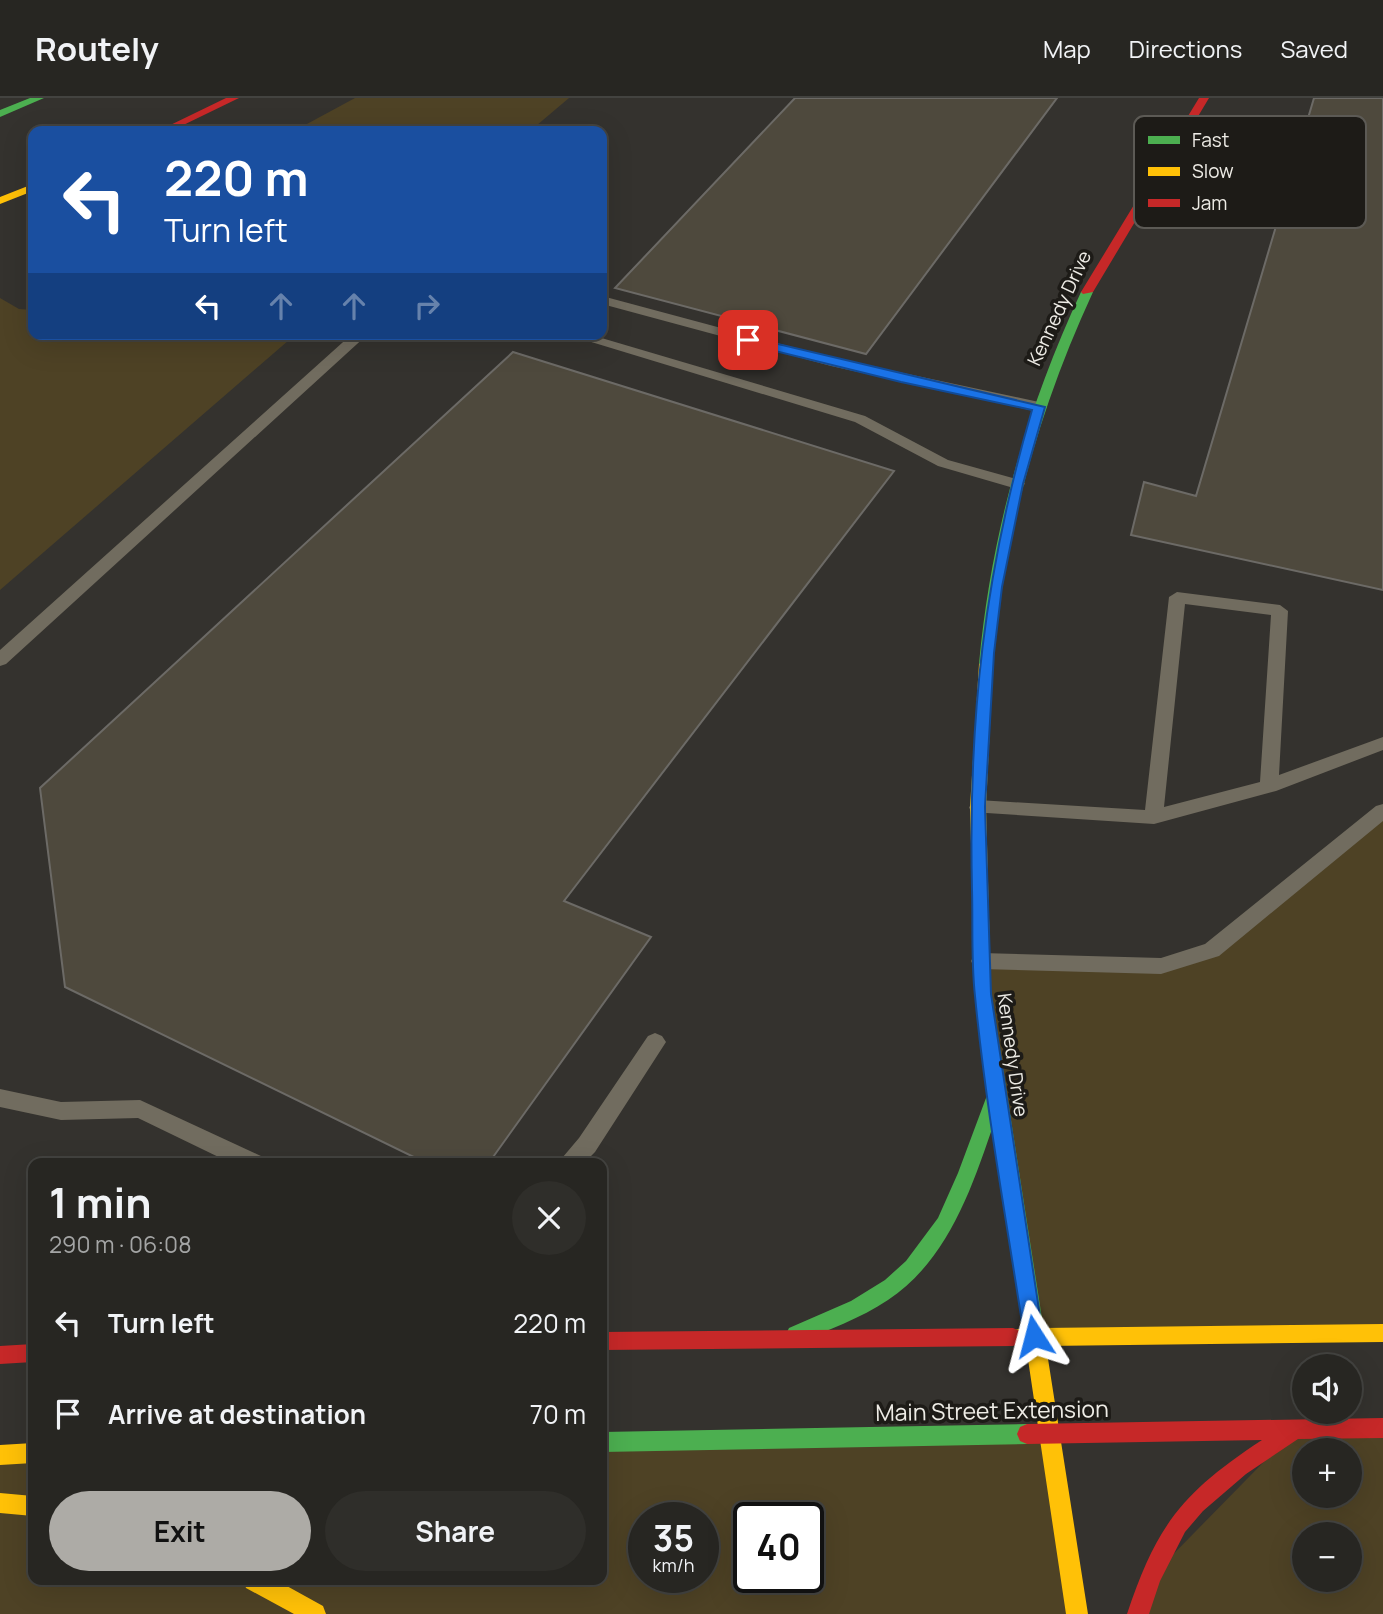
<!DOCTYPE html>
<meta charset="utf-8">
<style>
body{margin:0;font-family:Manrope,sans-serif;background:#2f2e2a;color:#f1f3f6;height:100vh;display:flex;flex-direction:column;font-size:26px;white-space:nowrap}
*{box-sizing:border-box;margin:0}
p{font-size:23px;color:#a4a5a5}
.icon{flex:none;width:38px;height:38px;fill:none;stroke:currentColor;stroke-width:2;stroke-linecap:round;stroke-linejoin:round}
.map{position:relative;flex:1;overflow:hidden}
.sheet{position:absolute;left:28px;top:1060px;width:579px;height:427px;display:flex;flex-direction:column;background:#272622;border-radius:14px;box-shadow:0 7px 28px #0002,0 0 0 2px #434340}
.sheet>*{flex:none}
.guide{position:absolute;left:28px;top:28px;width:579px;height:214px;border-radius:14px;box-shadow:0 7px 28px #0002,0 0 0 2px #434340;background:#1a4fa0;color:#fff;overflow:hidden}
.fabs{position:absolute;left:1292px;top:1256px;display:grid;gap:14px}
.fabs a{display:grid;place-items:center;width:70px;height:70px;border-radius:50%;background:#272622;box-shadow:0 7px 28px #0002,0 0 0 2px #434340;font-size:35px}
.speed{position:absolute;left:628px;top:1404px;display:flex;gap:14px;font-size:35px;font-weight:700;text-align:center}
.speed>*{display:grid;place-content:center;width:91px;height:91px;border-radius:50%;background:#272622;box-shadow:0 7px 28px #0002,0 0 0 2px #434340;line-height:1}
.speed small{font-size:18px;font-weight:400}
.speed .limit{border:4px solid #111;border-radius:10px;background:#fff;color:#111}
.pin{position:absolute;display:grid;place-items:center;width:60px;height:60px;color:#fff;margin:-30px;border-radius:14px;box-shadow:0 4px 10px #0006}
.me{position:absolute;width:77px;margin:-38px;rotate:351deg;stroke-linejoin:round;filter:drop-shadow(0 0 5px #0008)}
.turn{display:flex;align-items:center;gap:24px;height:147px;padding:0 21px;font-size:32px}
.turn .icon{width:91px;height:91px;stroke-width:2.5}
.turn b{display:block;font-size:49px;line-height:60px}
.lanes{display:flex;align-items:center;height:66px;padding:0 21px;background:#0003;justify-content:center;gap:35px;direction:ltr}
.lanes .off{opacity:.35}
.round{display:grid;place-items:center;flex:none;width:74px;height:74px;border-radius:37px;background:#2f2e2a}
.head{display:flex;align-items:center;justify-content:space-between;height:119px;padding:0 21px}
h1{font-size:42px;font-weight:700;line-height:52px}
.action{display:flex;gap:14px;margin-top:auto;padding:14px 21px}
.action a{flex:1;height:80px;border-radius:42px;background:#adaba6;color:#111;font-size:28px;font-weight:700;line-height:80px;text-align:center}
.action a+a{background:#2f2e2a;color:#f1f3f6}
ul{padding:0;list-style:none}
li{display:flex;align-items:center;gap:21px;height:91px;padding:0 21px}
li div{flex:1}
li b{display:block;font-size:26px}
li em{font-style:normal}
header{display:flex;align-items:center;gap:42px;box-sizing:border-box;height:98px;padding:0 35px;background:#272622;border-bottom:2px solid #434340}
header strong{font-size:33px}
nav{display:flex;gap:38px;margin-inline-start:auto;font-size:24px}
.map>svg:first-child{display:block}
.green{fill:#4e4225;fill-rule:evenodd}
.building{fill:#4e493d;stroke:#6c6a66;stroke-width:2}
.lines{fill:none;stroke-linecap:round;stroke-linejoin:round}
.lane{fill:#716c5f;fill-rule:evenodd}
.fast{fill:#4caf50;fill-rule:evenodd}
.slow{fill:#ffc107;fill-rule:evenodd}
.jam{fill:#c62828;fill-rule:evenodd}
.route{fill:#1a73e8;stroke:#114b97;stroke-width:2}
.labels{text-anchor:middle;stroke-width:7;stroke-linejoin:round;paint-order:stroke}
.street-label{font-size:19px;fill:#eeece6;stroke:#1d1b17}
.near-street-label{font-size:23px;fill:#eeece6;stroke:#1d1b17}
.key{fill:#1d1b17;stroke:#5c5a55;stroke-width:2}
.key-label{font-size:19px;fill:#eeece6}
</style>
<header>
<strong>Routely</strong>
<nav><a>Map</a><a>Directions</a><a>Saved</a></nav>
</header>
<div class="map">
<svg width="1383" height="1516" viewBox="0 0 1383 1516">
<rect width="100%" height="100%" fill="#34322e"/>
<path class="green" d="M355 0H569L530 33H294Z
M0 200 19 211 33 212V236H296L0 492Z
M1383 713V1235L1034 1239 981 863 1187 861Z
M1383 1330V1516H1138L1146 1484 1296 1331ZM1304 1353H1349V1398H1304ZM1304 1437H1349V1482H1304Z
M1049 1334 1077 1516H0V1357L33 1355V1482H602V1344ZM644 1419H704V1479H644ZM749 1419H808V1479H749Z"/>
<path class="building" d="M795 0H1057L866 256 615 190Z
M1314 0H1383V492L1131 437 1144 384 1196 398Z
M513 254 894 373 564 803 651 839 488 1066H428L65 889 40 690Z"/>
<g class="lines">
<path class="lane" d="M602 198 833 260 1039 304 1047 309 1039 314 831 268 602 206Z
M352 236H368L6 566 0 568V552Z
M565 236H588L865 318 948 362 1023 383 1025 386 1017 391 938 368 855 324Z
M1177 494 1280 507 1288 513 1279 677 1383 639V652L1276 693 1154 726 971 714 969 709 978 702 1145 712 1169 499ZM1185 506 1271 517 1260 684 1164 709Z
M1383 706V723L1219 858 1161 876 981 871 974 869 971 863 974 857 981 855 1161 860 1205 846 1376 708Z
M655 935 662 938 666 944 595 1054 583 1066H557L579 1040 648 938Z
M0 991 61 1004 140 1002 263 1059 266 1066H233L138 1020 61 1022 0 1009Z"/>
<path class="fast" d="M30 0H44L0 19V12Z
M1087 191 1093 194C1038 313 1004 436 993 566L986 571 979 566C991 436 1026 312 1081 194Z
M983 887 989 889 991 894 1044 1233 1041 1239 1034 1242 1027 1239 1024 1233 994 1025C972 1090 948 1162 888 1202 861 1220 827 1233 796 1245L789 1242 786 1236 789 1230 851 1203 885 1182 906 1163 938 1120 958 1075 989 992 975 894 977 889Z
M1027 1326 1034 1329 1037 1336 1034 1343 1027 1346 602 1354V1334Z"/>
<path class="slow" d="M33 86V93L0 106V99Z
M986 561 993 566 986 709 991 894 989 899H977L975 894 970 709 979 566Z
M1034 1224 1042 1230 1383 1226V1244L1046 1248 1088 1516H1066L1026 1248 1006 1245 1003 1239 1006 1233 1026 1230Z
M33 1345V1365L0 1367V1347Z
M0 1395 33 1398V1418L0 1415Z
M243 1482H276L323 1508 326 1516H294L246 1490Z"/>
<path class="jam" d="M226 0H239L171 33H158Z
M1199 0H1209L1093 194 1083 196 1081 194Z
M1013 1230 1020 1233 1023 1239 1020 1245 1013 1248 602 1252V1234Z
M33 1246V1264L0 1266V1248Z
M1383 1320V1340L1298 1341 1246 1376 1203 1413 1185 1434 1160 1483 1149 1516H1127C1157 1426 1183 1394 1262 1342L1027 1346 1020 1343 1017 1336 1020 1329 1027 1326Z"/>
</g>
<path class="route" d="M748 239 1045 309 1023 386 1002 489 994 555 985 709 991 896 1043 1238 1041 1245 1034 1248 1027 1245 1024 1238C1007 1125 986 1012 975 898 971 863 973 827 972 792 968 621 984 476 1032 312L901 284 743 245 742 242Z"/>
<g class="labels">
<g class="street-label">
<text transform="translate(1059 210) rotate(-65)" y="7">Kennedy Drive</text>
<text transform="translate(1013 957) rotate(82)" y="7">Kennedy Drive</text>
</g>
<g class="near-street-label">
<text transform="translate(992 1313) rotate(-1)" y="8">Main Street Extension</text>
</g>
</g>
<rect x="1134" y="18" width="232" height="112" rx="10" class="key"/>
<rect x="1148" y="38" width="32" height="8" fill="#4caf50"/>
<rect x="1148" y="69" width="32" height="9" fill="#ffc107"/>
<rect x="1148" y="101" width="32" height="8" fill="#c62828"/>
<g class="key-label">
<text x="1192" y="49">Fast</text>
<text x="1192" y="80">Slow</text>
<text x="1192" y="112">Jam</text>
</g>
</svg>
<div class="fabs">
<a><svg class="icon" aria-label="sound" viewBox="0 0 24 24"><path d="M4 9h4l5-4v14l-5-4H4zM17 9q2 3 0 6"/></svg></a>
<a>+</a>
<a>−</a>
</div>
<div class="speed"><div>35<small>km/h</small></div><div class="limit">40</div></div>
<div class="pin" style="left:748px;top:242px;background:#d93025"><svg class="icon" aria-label="arrive" viewBox="0 0 24 24"><path d="M6 21V4h12l-3 4 3 4H6"/></svg></div>
<svg class="me" style="left:1034px;top:1238px" viewBox="-20 -20 40 40"><path d="M0-17L14 15 0 8-14 15z" fill="#1a73e8" stroke="#fff" stroke-width="4"/></svg>
<div class="guide">
<div class="turn"><svg class="icon" aria-label="left" viewBox="0 0 24 24"><path d="M17 20v-9H6M10 6l-5 5 5 5"/></svg><div><b>220 m</b>Turn left</div></div>
<div class="lanes"><svg class="icon" aria-label="left" viewBox="0 0 24 24"><path d="M17 20v-9H6M10 6l-5 5 5 5"/></svg><svg class="icon off" aria-label="ahead" viewBox="0 0 24 24"><path d="M12 20V5M6 11l6-6 6 6"/></svg><svg class="icon off" aria-label="ahead" viewBox="0 0 24 24"><path d="M12 20V5M6 11l6-6 6 6"/></svg><svg class="icon off" aria-label="right" viewBox="0 0 24 24"><path d="M7 20v-9h11M14 6l5 5-5 5"/></svg></div>
</div>
<section class="sheet">
<div class="head"><div><h1>1 min</h1><p>290 m · 06:08</p></div><a class="round"><svg class="icon" aria-label="close" viewBox="0 0 24 24"><path d="M6 6l12 12M18 6L6 18"/></svg></a></div>
<ul>
<li><svg class="icon" aria-label="left" viewBox="0 0 24 24"><path d="M17 20v-9H6M10 6l-5 5 5 5"/></svg><div><b>Turn left</b></div><em>220 m</em></li>
<li><svg class="icon" aria-label="arrive" viewBox="0 0 24 24"><path d="M6 21V4h12l-3 4 3 4H6"/></svg><div><b>Arrive at destination</b></div><em>70 m</em></li>
</ul>
<div class="action"><a>Exit</a><a>Share</a></div>
</section>
</div>
